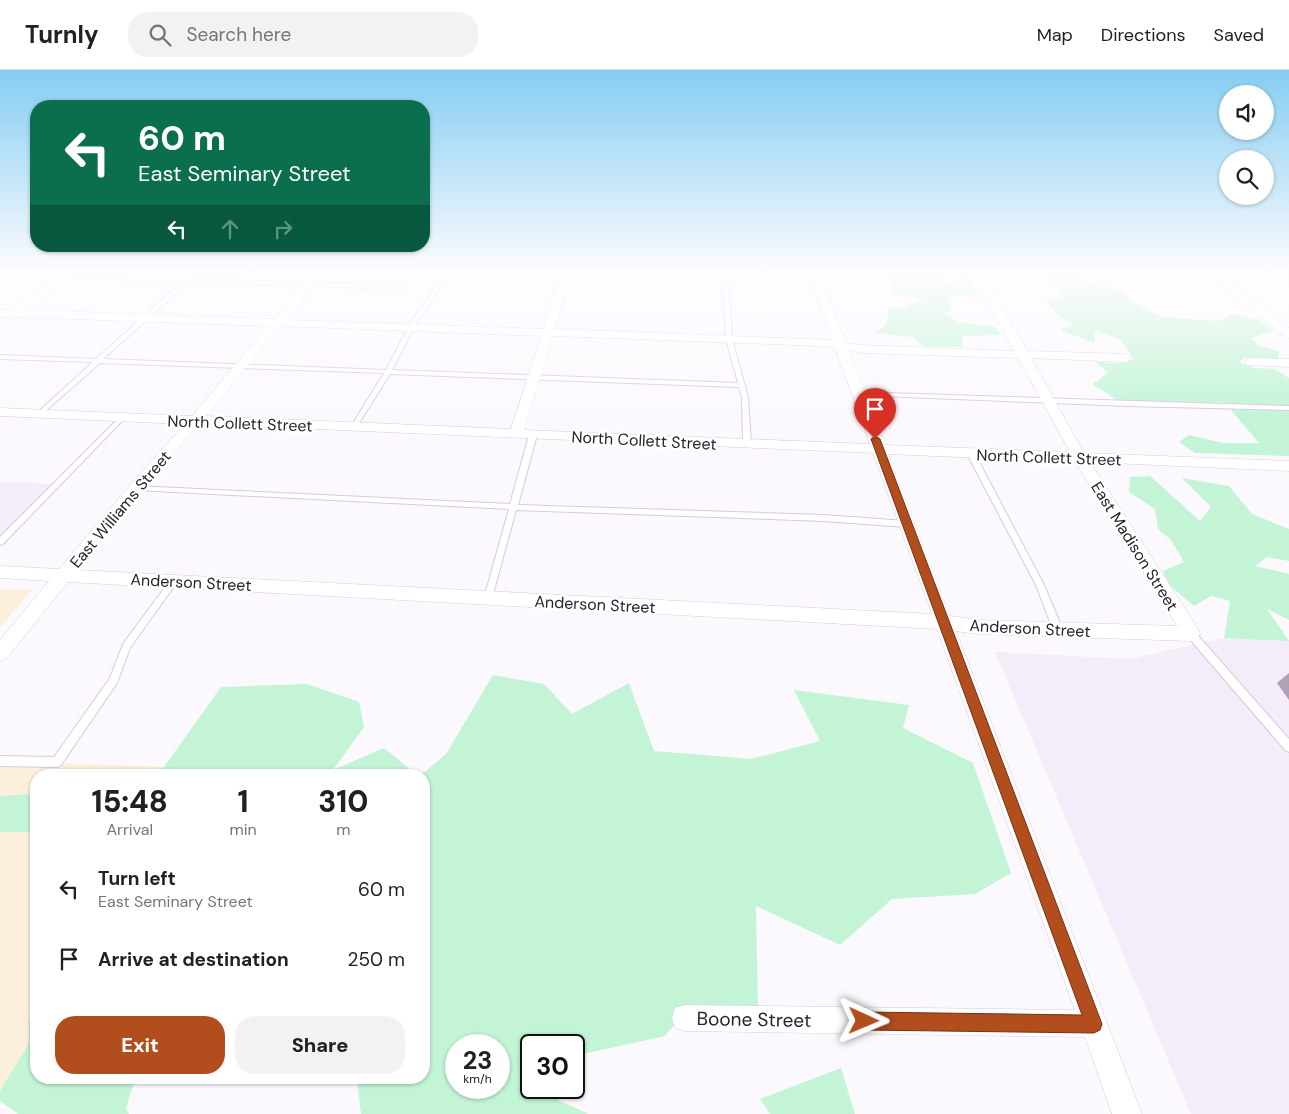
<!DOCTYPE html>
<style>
body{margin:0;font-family:"DM Sans",sans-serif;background:#f2f2f2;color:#202124;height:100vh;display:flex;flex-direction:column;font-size:19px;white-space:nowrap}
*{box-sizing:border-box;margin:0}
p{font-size:16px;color:#757577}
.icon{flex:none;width:28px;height:28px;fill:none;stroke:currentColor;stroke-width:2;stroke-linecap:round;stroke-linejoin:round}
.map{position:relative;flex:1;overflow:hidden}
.panel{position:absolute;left:30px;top:699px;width:400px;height:315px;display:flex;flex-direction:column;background:#fff;border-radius:20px;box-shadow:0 1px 4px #0004}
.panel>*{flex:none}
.banner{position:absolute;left:30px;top:30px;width:400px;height:152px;border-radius:20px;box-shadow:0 1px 4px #0004;background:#0b6e4f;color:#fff;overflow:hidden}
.tools{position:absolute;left:1219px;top:15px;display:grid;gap:10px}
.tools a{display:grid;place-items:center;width:55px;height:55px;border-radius:50%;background:#fff;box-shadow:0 1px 4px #0004;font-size:25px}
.speed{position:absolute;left:445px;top:964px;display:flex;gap:10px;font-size:25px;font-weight:700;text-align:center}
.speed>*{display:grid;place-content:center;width:65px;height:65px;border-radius:50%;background:#fff;box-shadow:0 1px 4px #0004;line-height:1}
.speed small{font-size:12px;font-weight:400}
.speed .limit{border:2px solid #111;border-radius:8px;background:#fff;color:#111}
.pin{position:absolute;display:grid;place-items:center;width:42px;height:42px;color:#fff;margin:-51px -21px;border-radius:50% 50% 50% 0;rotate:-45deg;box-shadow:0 0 5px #0007}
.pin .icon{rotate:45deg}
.me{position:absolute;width:55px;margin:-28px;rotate:91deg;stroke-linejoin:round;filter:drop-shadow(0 0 4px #0008)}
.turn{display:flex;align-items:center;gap:18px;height:105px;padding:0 25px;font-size:22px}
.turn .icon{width:65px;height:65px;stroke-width:2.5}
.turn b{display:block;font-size:35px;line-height:42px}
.lanes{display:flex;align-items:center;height:48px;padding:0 25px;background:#0003;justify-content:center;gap:25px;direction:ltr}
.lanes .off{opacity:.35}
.eta{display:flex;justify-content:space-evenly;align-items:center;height:85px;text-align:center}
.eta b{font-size:30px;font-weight:800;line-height:35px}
.button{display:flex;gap:10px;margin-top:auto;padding:10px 25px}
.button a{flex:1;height:58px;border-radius:20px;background:#b24d1d;color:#fff;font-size:20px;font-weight:800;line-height:58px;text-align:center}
.button a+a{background:#f2f2f2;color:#202124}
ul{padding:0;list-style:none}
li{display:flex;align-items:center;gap:15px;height:70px;padding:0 25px}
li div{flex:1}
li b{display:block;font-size:19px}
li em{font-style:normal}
header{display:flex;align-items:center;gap:30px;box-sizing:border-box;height:70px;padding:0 25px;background:#fff;border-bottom:1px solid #e0e0e0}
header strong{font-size:24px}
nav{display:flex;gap:28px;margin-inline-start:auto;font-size:18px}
.search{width:350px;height:45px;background:#f2f2f2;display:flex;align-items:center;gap:12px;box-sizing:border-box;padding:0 18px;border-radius:20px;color:#757577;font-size:19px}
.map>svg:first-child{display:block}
.commercial{fill:#fcefdb}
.built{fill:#f4ecf8}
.green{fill:#c2f4d5;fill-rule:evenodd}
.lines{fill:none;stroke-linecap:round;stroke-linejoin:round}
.service-casing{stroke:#d8c8e0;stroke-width:2}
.minor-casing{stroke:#d8c8e0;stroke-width:1}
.service{fill:#fff;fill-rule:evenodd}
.minor{fill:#fff;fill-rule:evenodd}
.wall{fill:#aea0b5}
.route{fill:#b24d1d;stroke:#743213}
.labels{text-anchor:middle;stroke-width:5;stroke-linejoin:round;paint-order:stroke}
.street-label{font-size:16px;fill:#29232c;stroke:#fff}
.near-street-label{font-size:19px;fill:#29232c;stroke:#fff}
</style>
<header>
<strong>Turnly</strong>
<div class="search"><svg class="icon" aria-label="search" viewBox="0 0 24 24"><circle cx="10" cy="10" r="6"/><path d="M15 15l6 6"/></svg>Search here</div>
<nav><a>Map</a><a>Directions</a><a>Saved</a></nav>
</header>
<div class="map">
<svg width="1289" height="1044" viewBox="0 0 1289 1044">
<rect width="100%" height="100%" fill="#fcf9fe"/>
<path class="commercial" d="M0 519 32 520 0 557Z
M0 691 164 697 157 705H36V941L29 950V973L0 1021Z"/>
<path class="built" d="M0 412 57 414 0 472Z
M1224 568 1289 570V1044H1191L995 582 1129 589Z"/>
<path class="green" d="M882 204H941L945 212 968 205 980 227 946 225 952 238 945 244 959 252 996 257 1001 265 962 266 963 277 923 276 912 267 875 263 886 254 889 239 905 238 924 229 890 224 892 208Z
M1042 204H1070L1086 213 1116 219 1139 236 1162 247 1218 251 1233 244 1260 250 1274 261 1251 268 1262 277 1279 281 1278 289 1244 288 1240 292 1255 298 1275 299 1289 308V386L1195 383 1179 372 1189 365 1223 373H1259L1224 332 1174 336 1118 331 1093 314 1108 303 1096 292 1115 293 1134 290 1120 269 1094 260 1095 273 1060 260 1073 254 1059 247 1045 230 1063 226 1053 211 1041 206Z
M1150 406 1200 451 1211 437 1182 408 1229 416 1252 444 1289 459V491L1267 487 1255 496 1289 504V550L1267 539 1289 571 1224 568 1230 531 1211 526 1194 536 1169 515 1163 501 1184 492 1171 470 1158 459 1155 439 1129 422 1130 407Z
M493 605 544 614 572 644 629 613 654 681 751 689 820 671 794 620 909 635 903 658 973 693 1011 803 975 824 892 829 840 875 756 836 758 938 690 936 665 966 574 986V975H531V1018H560L558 1030 589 1044H361L357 1008 297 1012 287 1008H424V705H421L446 684ZM456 975H499V1018H456Z
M307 614 359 632 364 657 333 700 384 678 417 705H146L164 697 221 617Z
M36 724V762H0V726Z
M36 941V1008H163L135 1009 126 1038 129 1044H18L0 1031V1021L29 973V950Z
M841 998 855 1044H770L760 1029Z"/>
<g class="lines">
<g class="service-casing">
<path id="service" d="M191 204H197L192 209 401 215 404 217 401 219 189 212 103 289 386 300 411 252 429 227 442 204H446L435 227 417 252 392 300 738 313 726 269 723 204H728L732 269 748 327 751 374 747 376 743 374 742 327 739 317 390 304 356 358 353 360 350 358 384 303 100 293 41 345H37V343L93 292 0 289V285L96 289 183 211 66 208 64 207V205L186 208Z
M1281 204 1289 205V209Z
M858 322 1289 336V340L1127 336 856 325 855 324Z
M122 346 125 348 124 349 3 474 0 475V467L120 347Z
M533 363 537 365 518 435 824 445 906 451 910 454 906 457 824 451 516 440 492 528 491 530H485L484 528 509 439 135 420 131 418 135 416 510 434 529 365Z
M968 382H974L975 384 1044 515 1063 560 1061 563H1055L1053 560 1036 515 967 384Z
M174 508 178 511 130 578 117 613 61 695 57 697 0 696V686L54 687 110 608 123 574 171 509Z
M1191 560 1194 561 1289 669V682L1285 680 1188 567 1186 564 1188 561Z"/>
</g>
<g class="minor-casing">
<path id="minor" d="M63 204H74L26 240 274 249 313 204H323L286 250 543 259 561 204H571L555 259 833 270 809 204H819L846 273 861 275 1014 281 973 204H983L1027 281 1126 284 1132 288 1126 292 1031 288 1084 383 1289 391V401L1090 392 1198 559 1200 564 1198 569 1191 571 979 564 956 561 1142 1044H1112L1085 967 685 961 675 958 672 948 675 938 685 935 1075 940 937 559 68 512 7 588 0 591V570L49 511 0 508V496L59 499 130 415 185 354 0 346V338L192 346 268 256 17 247 12 248 0 246V240H12ZM280 256 541 266 511 359 206 346ZM553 266 823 276 835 278 870 374 524 360ZM849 280 861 283 1018 288 1070 382 885 375ZM199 354 873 383 932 544 78 500 140 421ZM888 384 1075 392 1177 556 979 550 950 546Z
M1209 204H1220L1289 258V268L1285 267Z
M1251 288 1289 289V297L1247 295 1245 292 1247 289Z"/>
</g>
<use href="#service" class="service"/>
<use href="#minor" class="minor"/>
</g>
<path class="wall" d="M1289 603V630L1277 613Z"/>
<linearGradient id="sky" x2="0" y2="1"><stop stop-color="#85cdf1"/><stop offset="0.58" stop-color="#fefcff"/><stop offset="1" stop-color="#fefcff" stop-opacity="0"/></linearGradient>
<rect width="1289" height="350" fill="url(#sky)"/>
<path class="route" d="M875 366 880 369 1102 954 1100 960 1094 963 864 960 858 957 856 951 858 945 864 942 1082 945 871 369Z"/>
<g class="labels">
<g class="street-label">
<text transform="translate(240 353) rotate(2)" y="6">North Collett Street</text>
<text transform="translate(644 370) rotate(3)" y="6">North Collett Street</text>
<text transform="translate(1049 387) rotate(2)" y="6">North Collett Street</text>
<text transform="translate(120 439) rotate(-50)" y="6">East Williams Street</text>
<text transform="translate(1135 476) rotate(58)" y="6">East Madison Street</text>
<text transform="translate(191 512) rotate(3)" y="6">Anderson Street</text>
<text transform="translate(595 534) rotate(3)" y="6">Anderson Street</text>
<text transform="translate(1030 558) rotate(3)" y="6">Anderson Street</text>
</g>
<g class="near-street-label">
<text transform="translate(754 949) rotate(1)" y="7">Boone Street</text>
</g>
</g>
</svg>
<div class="tools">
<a><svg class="icon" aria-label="sound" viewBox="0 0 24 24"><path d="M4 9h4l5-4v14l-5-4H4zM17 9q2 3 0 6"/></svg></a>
<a><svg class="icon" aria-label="search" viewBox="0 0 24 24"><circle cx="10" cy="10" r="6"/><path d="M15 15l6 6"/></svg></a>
</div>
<div class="speed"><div>23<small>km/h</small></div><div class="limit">30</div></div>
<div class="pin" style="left:875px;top:369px;background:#d93025"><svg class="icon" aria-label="arrive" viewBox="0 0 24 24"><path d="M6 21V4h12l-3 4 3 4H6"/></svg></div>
<svg class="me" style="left:864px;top:951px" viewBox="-20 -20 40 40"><path d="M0-17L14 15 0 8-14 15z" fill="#b24d1d" stroke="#fff" stroke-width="4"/></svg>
<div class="banner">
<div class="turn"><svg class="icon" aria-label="left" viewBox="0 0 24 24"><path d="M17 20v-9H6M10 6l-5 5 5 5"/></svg><div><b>60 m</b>East Seminary Street</div></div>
<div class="lanes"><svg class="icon" aria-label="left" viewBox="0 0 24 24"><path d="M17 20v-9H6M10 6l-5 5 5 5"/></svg><svg class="icon off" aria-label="ahead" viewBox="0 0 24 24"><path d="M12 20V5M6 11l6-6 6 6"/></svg><svg class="icon off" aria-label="right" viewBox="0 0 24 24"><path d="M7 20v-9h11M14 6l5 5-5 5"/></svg></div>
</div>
<section class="panel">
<div class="eta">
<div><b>15:48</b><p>Arrival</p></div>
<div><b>1</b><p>min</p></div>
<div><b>310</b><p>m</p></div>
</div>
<ul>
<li><svg class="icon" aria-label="left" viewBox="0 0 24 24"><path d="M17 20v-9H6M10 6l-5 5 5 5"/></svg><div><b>Turn left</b><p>East Seminary Street</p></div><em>60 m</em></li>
<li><svg class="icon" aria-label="arrive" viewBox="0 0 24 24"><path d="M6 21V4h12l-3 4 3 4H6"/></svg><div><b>Arrive at destination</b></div><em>250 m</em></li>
</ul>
<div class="button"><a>Exit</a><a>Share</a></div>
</section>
</div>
